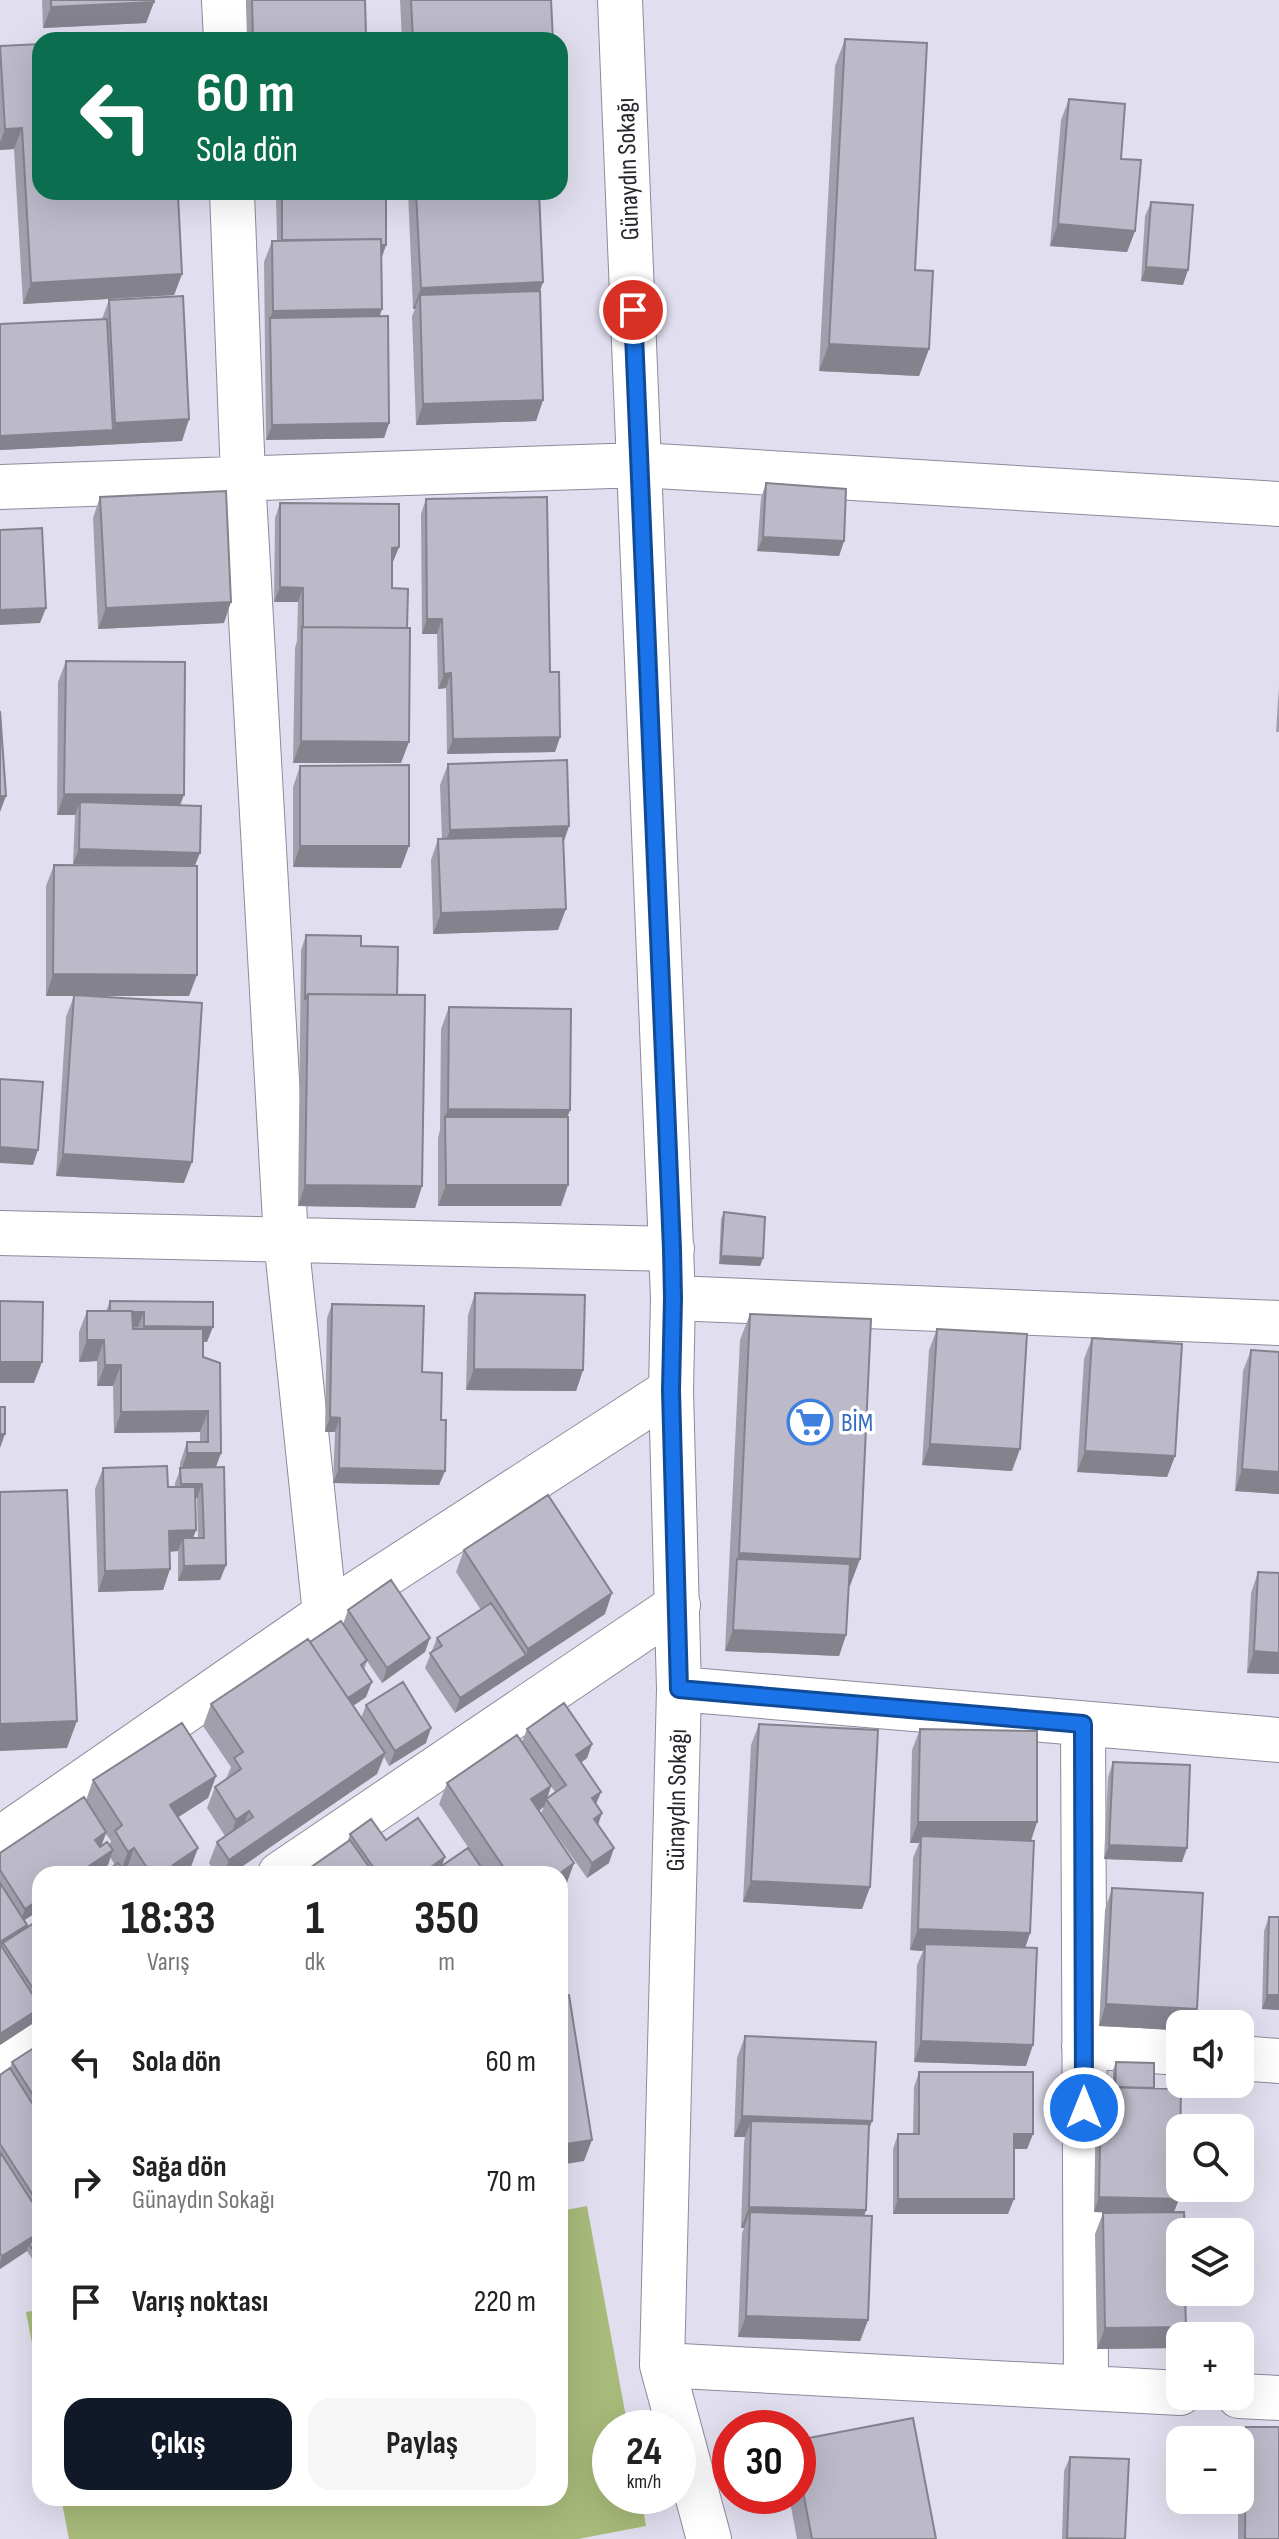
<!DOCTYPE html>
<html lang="tr">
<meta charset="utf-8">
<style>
body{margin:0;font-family:"Sofia Sans Condensed",sans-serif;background:#f6f6f6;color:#222;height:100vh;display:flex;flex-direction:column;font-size:30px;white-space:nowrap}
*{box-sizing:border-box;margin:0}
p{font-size:26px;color:#767676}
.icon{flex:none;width:44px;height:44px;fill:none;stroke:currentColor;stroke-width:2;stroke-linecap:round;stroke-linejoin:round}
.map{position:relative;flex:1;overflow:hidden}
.sheet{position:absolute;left:32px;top:1866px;width:536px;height:640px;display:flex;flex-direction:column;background:#fff;border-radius:24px;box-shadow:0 8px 32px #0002}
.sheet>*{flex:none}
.banner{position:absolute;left:32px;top:32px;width:536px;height:168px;border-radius:24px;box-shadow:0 8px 32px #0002;background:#0b6e4f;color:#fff;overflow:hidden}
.buttons{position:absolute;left:1166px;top:2010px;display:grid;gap:16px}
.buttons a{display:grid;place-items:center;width:88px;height:88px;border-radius:16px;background:#fff;box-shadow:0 8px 32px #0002;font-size:40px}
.speed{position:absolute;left:592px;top:2410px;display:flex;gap:16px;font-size:40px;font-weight:700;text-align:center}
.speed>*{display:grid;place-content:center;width:104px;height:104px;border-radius:50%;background:#fff;box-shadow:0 8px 32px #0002;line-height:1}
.speed small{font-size:20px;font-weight:400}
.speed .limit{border:12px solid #d22;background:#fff;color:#111}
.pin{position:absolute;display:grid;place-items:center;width:68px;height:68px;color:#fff;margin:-34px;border:4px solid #fff;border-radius:50%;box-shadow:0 2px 8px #0007}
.me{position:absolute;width:88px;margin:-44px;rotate:0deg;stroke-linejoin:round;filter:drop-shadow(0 0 6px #0008)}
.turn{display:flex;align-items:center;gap:28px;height:168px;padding:0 32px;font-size:36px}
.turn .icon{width:104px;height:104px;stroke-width:2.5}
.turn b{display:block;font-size:56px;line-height:68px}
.eta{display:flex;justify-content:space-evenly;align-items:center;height:136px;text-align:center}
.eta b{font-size:48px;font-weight:700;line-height:56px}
.button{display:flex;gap:16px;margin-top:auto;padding:16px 32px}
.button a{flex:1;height:92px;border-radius:24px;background:#111827;color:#fff;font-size:32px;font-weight:700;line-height:92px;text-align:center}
.button a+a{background:#f6f6f6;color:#222}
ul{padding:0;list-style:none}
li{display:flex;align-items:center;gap:24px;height:120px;padding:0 32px}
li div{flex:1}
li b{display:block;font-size:30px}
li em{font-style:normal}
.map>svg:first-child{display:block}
.green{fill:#a8ba7a}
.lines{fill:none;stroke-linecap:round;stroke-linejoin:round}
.minor-casing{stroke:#8d8a9a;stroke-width:46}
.minor{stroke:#fff;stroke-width:44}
.wall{fill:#a29fad;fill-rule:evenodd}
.shaded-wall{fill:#84828d}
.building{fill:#bcb9c9;stroke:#84828d;stroke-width:2}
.route-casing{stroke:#114b97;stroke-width:20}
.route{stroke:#1a73e8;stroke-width:14}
.labels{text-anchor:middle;stroke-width:7;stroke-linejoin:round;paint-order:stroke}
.street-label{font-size:26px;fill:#27262d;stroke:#fff}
.shop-label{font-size:26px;fill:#366cbe;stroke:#fff;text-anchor:start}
</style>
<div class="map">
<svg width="1279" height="2539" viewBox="0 0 1279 2539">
<rect width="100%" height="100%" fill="#e1deef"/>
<path class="green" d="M587 2206 628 2428H610V2496H641L646 2526 578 2539H69L61 2498H560V2211Z
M40 2310V2386L26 2312Z"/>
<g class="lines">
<g class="minor-casing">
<path id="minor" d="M224 0 226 40
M620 0 673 1298 671 1390 679 1689 662 2365 709 2539
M232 192 243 477 286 1239 325 1614
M0 487 640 465 1279 504
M0 1233 672 1249
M673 1298 1279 1323
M679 1689 1279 1740
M1083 1724 1086 2387
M0 1839 325 1614 671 1390
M280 1874 678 1605
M1084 2046 1180 2053
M1240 2058 1279 2061
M0 2062 40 2036
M662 2365 1180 2393
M1239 2396 1279 2398"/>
</g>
<use href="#minor" class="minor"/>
</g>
<path class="wall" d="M42 0H154V2L146 23 43 28Z
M246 0H365L366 35 376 40H247Z
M400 0H551L553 40H402Z
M845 39 915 270 929 349 919 376 819 371 835 66Z
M0 46 182 274 174 295 23 304 14 149 0 150Z
M1069 99 1121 159 1135 231 1127 252 1050 246 1061 120Z
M278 192H386V245L381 258 380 316 389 423 384 438 266 440 264 262 272 241 277 240 276 197Z
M408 192H539L543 282 540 291 543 400 536 421 416 425 412 316 415 309H413Z
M1151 202 1183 285 1141 281 1145 216Z
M109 300 189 419 182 441 0 450V324L102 319Z
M766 483 844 541 839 556 757 551 761 498Z
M100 497 224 623 98 629 93 518Z
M426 499 550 672 560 737 555 752 447 754 446 688 438 689 437 634H422L421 514Z
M280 503 399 547 392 562V588L401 763H293L295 648 297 641 298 602H274L275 518Z
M66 661 180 805 195 866 189 996H80L184 1183 56 1176 66 1017 74 996H46V886L54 865H100L73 864 75 815H57L58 682Z
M1279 686V732H1276Z
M448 764 569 826 563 842 558 930 433 934 431 860 438 839H442L440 785Z
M300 766 401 868 293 867V787Z
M306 935 361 946 397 995 422 1186 415 1208 298 1206 301 950Z
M449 1007 570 1110 567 1117 561 1206H438V1138L440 1130 441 1029Z
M724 1212 763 1258 760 1266 719 1264 721 1219Z
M475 1293 583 1370 576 1391 466 1390 468 1315Z
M110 1301 213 1302 207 1342H203V1357L221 1453 216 1467 226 1565 220 1580 178 1581V1551L170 1552V1569L163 1590 98 1592 95 1489 103 1468 168 1487H175V1483L180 1470V1463L187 1442H200V1432L114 1433 113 1386H97V1361L79 1362V1332L87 1311H106ZM197 1498 198 1538H193L196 1530 195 1499Z
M332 1304 422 1372 441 1420 445 1471 439 1485 333 1483 335 1432H325L327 1318Z
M750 1314 860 1559 849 1586 846 1635 839 1656 725 1651 740 1340Z
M937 1329 1012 1471 922 1465 929 1350Z
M1092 1338 1175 1456 1167 1477 1077 1472 1084 1359Z
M1251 1350 1279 1352V1494L1235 1491 1243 1371Z
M464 1550 605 1614 455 1713 425 1668 437 1638 481 1610 456 1572Z
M1258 1572 1279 1674 1247 1673 1251 1593Z
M348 1610 425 1652 382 1683 367 1661 364 1670 366 1697 353 1706 361 1718 366 1705 426 1743 389 1766 384 1757 377 1774 231 1874H216L209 1863 217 1842 225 1836 207 1808 215 1787 226 1779 231 1767 203 1726 211 1704 310 1642 343 1624Z
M759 1724 870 1887 862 1909 743 1902 751 1745Z
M527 1729 592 1744 587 1758 581 1763 601 1792 596 1804 598 1824 609 1863 587 1878 541 1813 544 1807 539 1810 574 1863 566 1885 560 1889V1874H486L439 1804 447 1783 522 1742ZM551 1786 555 1792 547 1799Z
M920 1729 1037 1822 1031 1841 1030 1933 1025 1948 1026 2066 914 2062 917 1965 923 1951 910 1950 913 1858 919 1843H910L912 1750Z
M1113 1762 1182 1862 1104 1859 1108 1777Z
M216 1776 208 1798 178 1817 198 1848 190 1869 183 1874H130L127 1869 123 1871 115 1865 110 1857 108 1865 40 1874V1910L24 1920 26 1928 40 1919V2020H39L37 2017 35 2022 0 2045V1853L86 1800 93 1780ZM106 1834 111 1841 109 1845 101 1846Z
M350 1834 386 1840 442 1866 486 1874H306L307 1870 347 1843Z
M1112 1888 1197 2009 1192 2024H1180V2030L1099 2026 1105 1910Z
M1269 1917H1279V2010L1262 2009 1264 1931Z
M745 2036 869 2131 866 2210 864 2216 868 2320 860 2341 738 2337 742 2233 744 2228H741L744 2142 745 2137H734L737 2058Z
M40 2044V2270H39L27 2251 0 2269V2075L10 2068 12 2062Z
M1116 2062 1154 2088 1179 2199 1174 2212 1180 2336V2343L1178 2348 1097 2349 1095 2234 1103 2213H1120L1094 2212 1096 2102 1101 2087H1113V2070Z
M919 2072 1033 2134 1027 2149H1014L1008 2214H893V2149L898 2134H913L914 2087Z
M1246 2427 1279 2539H1238V2500H1240V2443Z
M798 2440 936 2539H797L789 2496H798Z
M1070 2457 1125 2539H1062L1064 2471Z"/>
<path class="shaded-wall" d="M154 2 146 23 43 28 51 7Z
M22 128 14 149 0 150V142L5 129Z
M1058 224 1135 231 1127 252 1050 246Z
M386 245 381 260 282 247Z
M1146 267 1188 270 1183 285 1141 281Z
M182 274 174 295 23 304 31 283Z
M543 282 535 304 420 295 415 309H413L421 288Z
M382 309 375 330 270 318 273 311Z
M829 344 929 349 919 376 819 371Z
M543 400 536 421 416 425 423 404Z
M189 419 182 441 0 450V436L113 430 115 423Z
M389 423 384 438 266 440 272 425Z
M763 537 844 541 839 556 757 551Z
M399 547 393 562H387L392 548Z
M280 587 303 588 298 602H274Z
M231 602 224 623 98 629 106 608Z
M46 608 40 623 0 625V610Z
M427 619H442L437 634H422Z
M451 673 446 688 438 689 444 674Z
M560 737 555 752 447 754 453 739Z
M301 741 409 742 401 763H293Z
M64 794 184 795 176 816 80 802 75 815H57Z
M0 796H6L0 812Z
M569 826 562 847 442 851 450 830Z
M300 846H409L401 868 293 867Z
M79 849 200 853 194 868 73 864Z
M566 909 558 930 433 934 441 913Z
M53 974 197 975 189 996H46Z
M448 1109 570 1110 562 1131 445 1117 440 1130Z
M0 1147 38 1150 33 1165 0 1163Z
M63 1154 192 1162 184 1183 56 1176Z
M305 1185 422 1186 415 1208 298 1206Z
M446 1185H568L561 1206H438Z
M721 1256 763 1258 760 1266 719 1264Z
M110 1312H144L138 1327 105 1326Z
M144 1326 213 1327 207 1342 138 1341Z
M87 1340H104L97 1361 79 1362Z
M0 1362H42L34 1383H0Z
M105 1365H121L113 1386H97Z
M474 1369 583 1370 576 1391 466 1390Z
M208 1411 200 1432 114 1433 121 1412Z
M330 1417 340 1418 335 1432H325Z
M0 1434H5L0 1448Z
M930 1444 1020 1449 1012 1471 922 1465Z
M1085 1451 1175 1456 1167 1477 1077 1472Z
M187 1453H221L213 1474H180Z
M339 1468 445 1471 439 1485 333 1483Z
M1242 1469 1279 1472V1494L1235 1491Z
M181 1484H202L197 1498 176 1499Z
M196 1530 188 1551 183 1538 178 1551 161 1552 169 1531Z
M739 1553 860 1559 850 1586 736 1580 737 1559Z
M226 1565 220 1580 178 1581 184 1566Z
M170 1569 163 1590 98 1592 105 1571Z
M612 1593 605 1614 455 1713 460 1698 526 1655 528 1649Z
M733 1630 846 1635 839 1656 725 1651Z
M430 1638 425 1652 382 1683 387 1668Z
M1254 1651 1279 1653V1674L1247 1673Z
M372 1682 366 1697 338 1716 343 1701Z
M77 1721 67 1748 0 1751V1724Z
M431 1728 426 1743 389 1766 395 1751Z
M592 1744 587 1758 570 1770 576 1755Z
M385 1753 377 1774 231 1874H224L229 1860Z
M216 1776 208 1798 163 1827 170 1805Z
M551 1786 544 1807 524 1821 531 1799Z
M601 1792 595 1806 592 1798Z
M249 1811 241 1832 229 1841 236 1820Z
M602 1813 597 1828 594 1819Z
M918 1822H1037L1030 1843 921 1836 919 1843H910Z
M106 1832 101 1847 90 1854 95 1840Z
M1109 1845 1187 1848 1182 1862 1104 1859Z
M134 1848 127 1869 120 1873 128 1852Z
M198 1848 190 1869 183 1874H169L173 1865Z
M614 1848 609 1863 587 1878 592 1863Z
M113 1850 108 1865 94 1874H77Z
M445 1857 440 1872 437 1874H421Z
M574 1863 566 1885 560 1889V1874H559Z
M751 1881 870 1887 862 1909 743 1902Z
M40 1899V1910L20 1923 25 1909Z
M27 1925 22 1940 3 1943 0 1952V1942Z
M918 1929 1030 1933 1023 1954 925 1944 923 1951 910 1950Z
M1267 1995H1279V2010L1262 2009Z
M1106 2004 1197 2009 1192 2024H1180V2030L1099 2026Z
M40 2008 35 2022 0 2045V2034Z
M921 2041 1033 2045 1026 2066 914 2062Z
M742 2116 872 2121 865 2142 751 2121 745 2137H734Z
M1014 2134H1033L1027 2149H1008Z
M592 2140 584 2161 560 2165V2145Z
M1099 2197 1179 2199 1173 2214 1094 2212Z
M898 2199H1014L1008 2214H893Z
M749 2207 866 2210 859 2232 750 2212 744 2228H741Z
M40 2232V2243L29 2244 27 2251 0 2269V2262L2 2256Z
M746 2316 868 2320 860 2341 738 2337Z
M1186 2327 1183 2336H1180V2343L1178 2348 1097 2349 1105 2328Z"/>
<path class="building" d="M51 0H154V2L51 7Z
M252 0H365L366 35 375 34 376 40H253Z
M411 0H551L553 40H413Z
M158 37 159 40H100Z
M845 39 927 43 915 270 933 271 929 349 829 344Z
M40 44V192H157L158 196 178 195 182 274 31 283 22 128 5 129 0 46Z
M1069 99 1125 104 1121 159 1141 160 1135 231 1058 224Z
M282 192H386V245H381V239L282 240Z
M416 192H539L543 282 421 288Z
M1151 202 1193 205 1188 270 1146 267Z
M381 239 382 309 273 311 272 241Z
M540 291 543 400 423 404 420 295Z
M183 296 189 419 115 423 109 300Z
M388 316 389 423 272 425 270 318Z
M107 319 113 430 0 436V324Z
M766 483 846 489 844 541 763 537Z
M226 491 231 602 106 608 100 497Z
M547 497 550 672H559L560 737 453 739 451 673 444 674 442 619H427L426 499Z
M280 503 399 504V547L392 548V588L408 589 407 628 303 627V588L280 587Z
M42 528 46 608 0 610V530Z
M302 627 410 628 409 742 301 741Z
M66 661 185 662 184 795 64 794Z
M0 711 6 796H0Z
M567 760 569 826 450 830 448 764Z
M409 765V846H300V766Z
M80 802 201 806 200 853 79 849Z
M563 836 566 909 441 913 438 839Z
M54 865 197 866V975L53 974Z
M306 935 361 936V946L398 947 397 995 308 994 305 1000Z
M308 994 425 995 422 1186 305 1185Z
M74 995 202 1003 192 1162 63 1154Z
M449 1007 571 1009 570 1110 448 1109Z
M0 1079 43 1082 38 1150 0 1147Z
M445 1117H568V1185H446Z
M724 1212 765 1217 763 1258 721 1256Z
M475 1293 585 1295 583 1370 474 1369Z
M0 1301 43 1302 42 1362H0Z
M110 1301 213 1302V1327L144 1326V1312H132V1311H110Z
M332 1304 424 1306 422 1372 442 1373 441 1420H446L445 1471 339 1468 340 1418 330 1417Z
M87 1311H132L133 1329H203V1357L220 1363 221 1453H187V1442H208V1411L121 1412V1365H105L104 1340H87Z
M750 1314 871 1319 860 1559 739 1553Z
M937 1329 1027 1334 1020 1449 930 1444Z
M1092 1338 1182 1344 1175 1456 1085 1451Z
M1251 1350 1279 1352V1472L1242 1469Z
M0 1407H5V1434H0Z
M167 1466 168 1487H195L196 1530 169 1531 170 1569 105 1571 103 1468Z
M224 1467 226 1565 184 1566 183 1538H204L202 1484H181L180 1468Z
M67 1490 77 1721 0 1724V1492Z
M548 1495 612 1593 528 1649 464 1550Z
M737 1559 850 1564 846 1635 733 1630Z
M1258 1572 1279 1573V1653L1254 1651Z
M391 1580 430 1638 387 1668 348 1610Z
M491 1603 526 1655 460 1698 430 1653 442 1646 437 1638Z
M341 1621 367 1660 361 1665 372 1682 348 1698 310 1642Z
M308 1639 385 1753 229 1860 217 1842 253 1817 249 1811 236 1820 215 1787 241 1769 234 1758 243 1752 211 1704Z
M403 1682 431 1728 395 1751 366 1705Z
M564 1703 592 1744 576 1755 601 1792 592 1798 602 1813 594 1819 614 1848 592 1863 546 1799 566 1785 527 1729Z
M182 1723 216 1776 170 1805 198 1848 173 1865 179 1874H151L134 1848 128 1852 115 1831 122 1825 93 1780Z
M759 1724 878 1730 870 1887 751 1881Z
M920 1729 1037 1731V1822H918Z
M517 1735 551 1786 531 1799 574 1863 559 1874H508L447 1783Z
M1113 1762 1190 1765 1187 1848 1109 1845Z
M84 1797 106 1832 95 1840 100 1847 107 1842 113 1850 77 1874H40V1899L25 1909 0 1870V1853Z
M418 1818 445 1857 421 1874H378L350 1834 371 1819 386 1840Z
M921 1836 1034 1841 1030 1933 918 1929Z
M350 1840 374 1874H310L307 1870Z
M468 1848 486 1874H430Z
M118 1863 126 1874H103Z
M95 1865 101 1874H81Z
M0 1883 27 1925 0 1942Z
M1112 1888 1203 1893 1197 2009 1106 2004Z
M1269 1917H1279V1995H1267Z
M40 1919V1999L3 1943Z
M0 1944 40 2006V2008L0 2034Z
M925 1944 1037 1948 1033 2045 921 2041Z
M569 1995 592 2140 560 2145V1996Z
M745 2036 876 2042 872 2121 742 2116Z
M40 2044V2106L12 2062Z
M1116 2062 1154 2063V2088L1115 2087Z
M10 2068 40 2116V2206L0 2144V2075Z
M919 2072H1033V2134H1014V2199H898V2134H919Z
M1101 2087 1181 2089 1179 2199 1099 2197Z
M751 2121 869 2124 866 2210 749 2207Z
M0 2152 40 2214V2232L2 2256 0 2253Z
M750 2212 872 2216 868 2320 746 2316Z
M1184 2212 1185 2232H1180V2292H1185L1186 2327 1105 2328 1103 2213Z
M40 2237V2260L29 2244Z
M913 2418 936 2539H812L798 2465V2440Z
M1246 2427H1279V2539H1245Z
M1070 2457 1129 2459 1125 2539 1067 2538Z"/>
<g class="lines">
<g class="route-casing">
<path id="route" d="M633 310 672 1249 673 1298 671 1390 679 1689 1083 1724 1084 2108"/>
</g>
<use href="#route" class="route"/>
</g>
<defs>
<g id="supermarket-ring" transform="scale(2.3)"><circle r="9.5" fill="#fff" stroke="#3f7fe0" stroke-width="1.5"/><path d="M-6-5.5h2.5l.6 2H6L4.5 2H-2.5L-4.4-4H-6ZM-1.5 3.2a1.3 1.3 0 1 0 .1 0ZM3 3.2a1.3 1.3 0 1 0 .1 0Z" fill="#3f7fe0"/></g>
</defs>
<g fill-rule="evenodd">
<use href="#supermarket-ring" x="810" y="1422"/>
</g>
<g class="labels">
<g class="street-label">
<text transform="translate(627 169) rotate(-92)" y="9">Günaydın Sokağı</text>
<text transform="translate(676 1800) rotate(-89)" y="9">Günaydın Sokağı</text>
</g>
<g class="shop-label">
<text x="841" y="1431">BİM</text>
</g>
</g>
</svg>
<div class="buttons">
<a><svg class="icon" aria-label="sound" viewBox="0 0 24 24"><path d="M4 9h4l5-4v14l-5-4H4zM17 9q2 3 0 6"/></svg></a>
<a><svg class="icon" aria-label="search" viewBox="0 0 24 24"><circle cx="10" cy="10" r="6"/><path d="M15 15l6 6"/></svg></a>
<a><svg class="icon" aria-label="layers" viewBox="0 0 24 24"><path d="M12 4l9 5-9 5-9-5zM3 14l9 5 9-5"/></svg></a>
<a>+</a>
<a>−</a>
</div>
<div class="speed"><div>24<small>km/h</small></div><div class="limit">30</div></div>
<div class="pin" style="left:633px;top:310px;background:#d93025"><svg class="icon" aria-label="arrive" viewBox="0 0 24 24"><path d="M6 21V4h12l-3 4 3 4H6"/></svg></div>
<svg class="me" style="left:1084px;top:2108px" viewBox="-20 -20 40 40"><circle r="17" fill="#1a73e8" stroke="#fff" stroke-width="3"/><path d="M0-11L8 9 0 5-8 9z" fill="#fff"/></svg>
<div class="banner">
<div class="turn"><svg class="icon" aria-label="left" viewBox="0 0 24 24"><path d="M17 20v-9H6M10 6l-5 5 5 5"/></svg><div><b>60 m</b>Sola dön</div></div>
</div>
<section class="sheet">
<div class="eta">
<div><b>18:33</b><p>Varış</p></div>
<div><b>1</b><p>dk</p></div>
<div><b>350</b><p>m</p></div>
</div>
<ul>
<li><svg class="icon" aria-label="left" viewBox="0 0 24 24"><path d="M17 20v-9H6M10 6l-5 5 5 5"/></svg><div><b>Sola dön</b></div><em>60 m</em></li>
<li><svg class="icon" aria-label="right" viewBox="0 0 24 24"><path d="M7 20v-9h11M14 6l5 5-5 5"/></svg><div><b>Sağa dön</b><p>Günaydın Sokağı</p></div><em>70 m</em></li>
<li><svg class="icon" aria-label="arrive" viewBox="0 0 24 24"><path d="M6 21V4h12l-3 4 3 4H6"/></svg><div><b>Varış noktası</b></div><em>220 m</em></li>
</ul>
<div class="button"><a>Çıkış</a><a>Paylaş</a></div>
</section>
</div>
